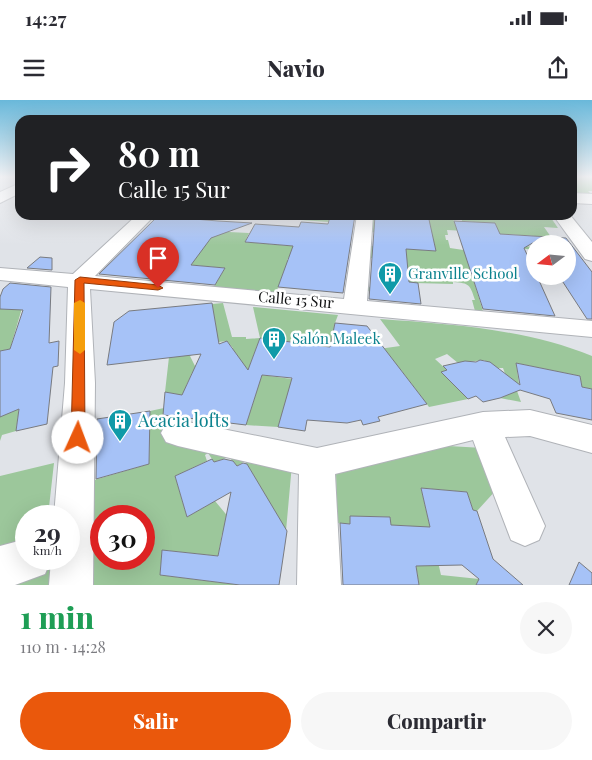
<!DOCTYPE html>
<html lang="es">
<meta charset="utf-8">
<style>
body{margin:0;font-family:"Playfair Display",serif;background:#f7f7f7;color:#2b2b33;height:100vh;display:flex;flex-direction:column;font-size:19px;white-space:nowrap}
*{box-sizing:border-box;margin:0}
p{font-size:16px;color:#7c7c81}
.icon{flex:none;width:28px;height:28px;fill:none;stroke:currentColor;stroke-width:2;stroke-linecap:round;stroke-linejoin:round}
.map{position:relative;height:485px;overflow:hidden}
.panel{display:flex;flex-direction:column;background:#fff;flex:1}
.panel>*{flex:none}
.top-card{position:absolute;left:15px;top:15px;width:562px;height:105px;border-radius:15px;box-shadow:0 5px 20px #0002;background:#202124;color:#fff;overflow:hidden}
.needle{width:32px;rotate:254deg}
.controls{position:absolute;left:526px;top:135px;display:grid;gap:10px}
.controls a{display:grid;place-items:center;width:50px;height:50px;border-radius:50%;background:#fff;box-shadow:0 5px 20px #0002;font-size:25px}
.speed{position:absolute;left:15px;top:405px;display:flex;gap:10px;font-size:25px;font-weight:700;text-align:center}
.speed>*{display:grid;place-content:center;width:65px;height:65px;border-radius:50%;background:#fff;box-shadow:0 5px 20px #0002;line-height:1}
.speed small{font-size:12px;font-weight:400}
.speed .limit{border:8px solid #d22;background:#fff;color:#111}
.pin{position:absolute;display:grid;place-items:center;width:42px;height:42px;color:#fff;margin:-51px -21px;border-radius:50% 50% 50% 0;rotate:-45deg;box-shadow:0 0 5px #0007}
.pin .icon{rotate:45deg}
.me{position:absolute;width:55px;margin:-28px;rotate:2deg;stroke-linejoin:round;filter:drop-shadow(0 0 4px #0008)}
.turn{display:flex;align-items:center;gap:18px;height:105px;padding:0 20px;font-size:22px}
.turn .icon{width:65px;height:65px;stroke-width:2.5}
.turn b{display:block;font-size:35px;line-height:42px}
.round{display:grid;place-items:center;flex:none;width:52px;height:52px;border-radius:26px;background:#f7f7f7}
.overview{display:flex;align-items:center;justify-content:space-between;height:85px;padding:0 20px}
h1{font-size:30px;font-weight:800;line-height:38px;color:#1e9e55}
.action{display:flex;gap:10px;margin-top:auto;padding:10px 20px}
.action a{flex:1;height:58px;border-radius:30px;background:#ea580c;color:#fff;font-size:20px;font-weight:800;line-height:58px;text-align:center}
.action a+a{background:#f7f7f7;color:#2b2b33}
.status{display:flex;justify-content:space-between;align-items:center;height:35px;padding:0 25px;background:#fff;direction:ltr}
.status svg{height:14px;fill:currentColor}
header{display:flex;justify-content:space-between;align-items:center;height:65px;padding:0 20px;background:#fff;font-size:22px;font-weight:800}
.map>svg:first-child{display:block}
.green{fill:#9cc79b;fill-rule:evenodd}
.building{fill:#a6c2f7;stroke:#797b80}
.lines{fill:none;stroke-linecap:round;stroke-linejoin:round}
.minor-casing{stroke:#b0b3b8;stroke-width:2}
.minor{fill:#fff;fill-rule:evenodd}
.route{fill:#ea580c;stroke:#983908}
.slow{fill:#f59e0b}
.labels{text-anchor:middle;stroke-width:5;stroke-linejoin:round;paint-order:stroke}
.culture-label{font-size:15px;fill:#0d838f;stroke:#fff;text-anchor:start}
.street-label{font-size:15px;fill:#121314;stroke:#fff}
.near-culture-label{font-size:18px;fill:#0d838f;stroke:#fff;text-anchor:start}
</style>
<div class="status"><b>14:27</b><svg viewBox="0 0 49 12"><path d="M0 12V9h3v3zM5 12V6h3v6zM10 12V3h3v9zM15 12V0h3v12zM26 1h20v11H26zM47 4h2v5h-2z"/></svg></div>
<header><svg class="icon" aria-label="menu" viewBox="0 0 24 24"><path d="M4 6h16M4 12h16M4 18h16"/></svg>Navio<svg class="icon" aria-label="share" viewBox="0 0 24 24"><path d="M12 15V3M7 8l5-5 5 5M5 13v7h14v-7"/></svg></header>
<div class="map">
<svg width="592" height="485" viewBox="0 0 592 485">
<rect width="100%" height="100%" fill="#e0e3e8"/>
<path class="green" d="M572 77H592V91H588L592 95H573Z
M259 115H341L340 118 330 117 329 122 258 117Z
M373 115 443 120 442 115H452L454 121H462L461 115H549L558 128 544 127 551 137 486 133 497 127 495 124 463 121 466 131 447 130 448 135H445L446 140H448L450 148 470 151V142L535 147V150L518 148 523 158 535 159 531 161H523V183L473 179 483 211H475L472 200H475C470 185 470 183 453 182V184L415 183 416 195 367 191 368 187 404 190 409 184V179L406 178 393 160 370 158 371 146 436 151 434 143 372 132Z
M209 131 249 133 245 142 349 151 347 162 289 157 287 160 344 176 284 171 276 193 214 187 225 168 191 165Z
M223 203 232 237H246V239L260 238 253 207 338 215 335 223 329 256 400 246 380 219C451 224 526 229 592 256V289L582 287 580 276 516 263 520 291H517L521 302 500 298 512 293 503 268H497L484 260 458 263 447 254 435 259 447 270 442 272 468 299 429 307 401 270 387 274 291 285 278 327 246 325 258 287 192 273 186 286 191 297 165 292 169 257 216 228 212 204ZM260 238 300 243 292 279 247 273ZM227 241 233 248 207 268 195 266 190 256 210 243Z
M22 208 10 249 0 251V209Z
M164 308 165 341 292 364 286 431 245 361 237 366 229 357 214 362 208 353 205 355 207 361 175 376 187 417 215 401 230 419 222 434 218 456 162 450 160 475 240 485H87L84 383 149 364 150 311ZM101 416H144V459H101Z
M19 309 16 331 2 335 0 341V317L2 313Z
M414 344 483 348 497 389 477 411 473 410 467 392 421 388 441 475 479 479 476 485H419L410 426 391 425 390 417 350 416V424L337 423 336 371Z
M54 363 48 416H26V439L0 448V376Z
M52 469 50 485H0V483Z"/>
<path class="building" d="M341 115H355L343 193 278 187 293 146 245 142 255 124 299 127 301 122 328 124 330 117 340 118Z
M378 115H428L436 151 406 149 409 182 418 183 421 204 369 199 375 116Z
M158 116 218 121 252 123 211 138 191 165 225 168 215 185 99 174Z
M454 121 495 123 500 134 566 138 592 172V219H587L559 176H568V144H538L536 141 524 148 535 172V176H537L555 216 483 209Z
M40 157 52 158V170L27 168Z
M10 183 51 187 49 243 59 241 58 266 53 267 47 324 16 331 19 309 0 317V251L10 249 23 210 0 209V197L3 189Z
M212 203 219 244 227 241 248 270 260 238 330 247 335 223 367 226 427 304 378 317 380 321 363 325 361 320 347 323 307 320 305 331 278 327 292 278 262 275 246 325 163 315 165 292 182 295 201 254 107 265 114 222 129 211Z
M480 260 490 262 520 285 516 263 580 276 582 287 592 289V320L556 313 550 299 520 290 500 298 483 302 476 296 468 299 441 272 447 270 443 266 465 261 476 262Z
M150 311 149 364 96 379 97 319Z
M212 359 214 362 224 359 233 361 237 366 243 363 247 364 287 431 279 485H240L160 475 162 450 218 456 231 392 187 417 175 376Z
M421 388 467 392 473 410 477 411 493 459 523 485H476L479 479 462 465 416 466 419 485H343L340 423 350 424V416L390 417 391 425 430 427Z
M579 462 592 473V485H569Z"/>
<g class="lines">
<g class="minor-casing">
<path id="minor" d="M20 83V93L0 103V92Z
M572 93 592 94V104L572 103Z
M137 115H155L95 176 344 199 357 115H373L367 201 592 221V237L90 189 95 283 93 485H49L51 460 45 474 15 485H0V446L26 439V459H69V416H54L65 283 68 187 0 180V168L73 174Z
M553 115H570L592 142V161L585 159Z
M530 310 592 325V353L530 336 505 337 545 426 539 440 525 446 511 440 473 340 335 374 341 485H297L299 374 178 346 166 342 161 333 166 324 178 320 317 348 483 312Z"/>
</g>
<use href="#minor" class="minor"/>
</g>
<linearGradient id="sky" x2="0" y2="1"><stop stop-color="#69b8da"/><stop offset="0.53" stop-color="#f1f2f5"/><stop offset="1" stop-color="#f1f2f5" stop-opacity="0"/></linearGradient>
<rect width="592" height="145" fill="url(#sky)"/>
<path class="route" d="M80 177 158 185 163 188 158 190 84 183 85 338 83 342 78 343 73 342 71 338 75 180Z"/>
<path class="slow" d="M80 200 85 203V250L80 254 74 250V203Z"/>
<defs>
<g id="building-pin" transform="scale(1.25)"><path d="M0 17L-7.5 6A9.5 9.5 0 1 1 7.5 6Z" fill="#0f9aa8" stroke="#fff"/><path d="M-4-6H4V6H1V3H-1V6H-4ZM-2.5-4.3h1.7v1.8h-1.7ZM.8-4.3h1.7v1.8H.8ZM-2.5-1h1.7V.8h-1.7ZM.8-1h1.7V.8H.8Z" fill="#fff"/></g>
</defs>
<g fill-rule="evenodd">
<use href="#building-pin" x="390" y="174"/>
<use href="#building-pin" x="274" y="239"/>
<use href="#building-pin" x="120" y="321"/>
</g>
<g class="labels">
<g class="culture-label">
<text x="408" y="179">Granville School</text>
<text x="292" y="244">Salón Maleek</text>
</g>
<g class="street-label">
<text transform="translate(296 200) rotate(5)" y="5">Calle 15 Sur</text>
</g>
<g class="near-culture-label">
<text x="138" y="327">Acacia lofts</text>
</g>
</g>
</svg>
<div class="controls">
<a><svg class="needle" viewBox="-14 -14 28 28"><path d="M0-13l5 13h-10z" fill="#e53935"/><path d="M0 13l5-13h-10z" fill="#7c7c81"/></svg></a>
</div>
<div class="speed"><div>29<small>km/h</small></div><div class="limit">30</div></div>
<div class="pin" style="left:158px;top:188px;background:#d93025"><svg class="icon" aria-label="arrive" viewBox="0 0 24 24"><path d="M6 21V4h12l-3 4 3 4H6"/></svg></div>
<svg class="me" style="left:78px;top:338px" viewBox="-20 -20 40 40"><circle r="19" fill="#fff"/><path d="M0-13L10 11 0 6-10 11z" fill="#ea580c"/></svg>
<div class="top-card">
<div class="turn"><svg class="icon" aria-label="right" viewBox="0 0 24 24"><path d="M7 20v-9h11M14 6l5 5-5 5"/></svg><div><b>80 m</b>Calle 15 Sur</div></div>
</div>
</div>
<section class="panel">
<div class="overview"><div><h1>1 min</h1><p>110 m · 14:28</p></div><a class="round"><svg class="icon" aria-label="close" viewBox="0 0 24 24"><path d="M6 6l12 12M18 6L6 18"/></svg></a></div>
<div class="action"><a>Salir</a><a>Compartir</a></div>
</section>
